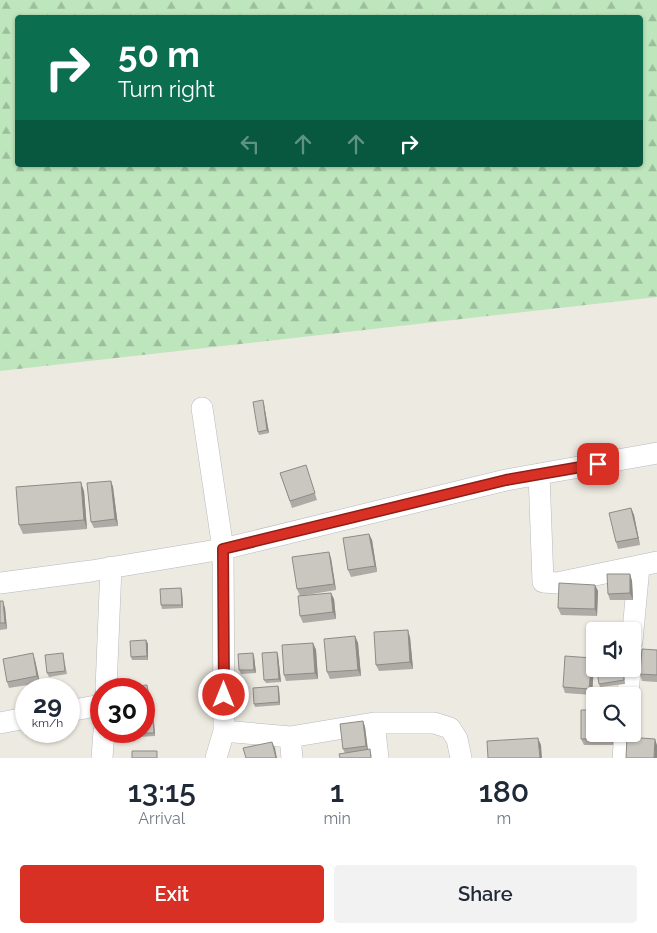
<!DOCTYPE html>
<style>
body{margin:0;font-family:Raleway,sans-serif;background:#f2f2f3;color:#1f2937;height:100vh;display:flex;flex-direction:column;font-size:19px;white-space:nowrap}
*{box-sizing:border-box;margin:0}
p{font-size:16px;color:#747a83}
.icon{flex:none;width:28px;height:28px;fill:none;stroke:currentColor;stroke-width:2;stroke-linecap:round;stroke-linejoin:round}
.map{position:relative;height:758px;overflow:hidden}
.sheet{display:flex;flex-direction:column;background:#fff;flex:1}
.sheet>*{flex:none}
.guide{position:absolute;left:15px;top:15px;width:628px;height:152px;border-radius:5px;box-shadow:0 1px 4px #0004;background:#0b6e4f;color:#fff;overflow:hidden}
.tools{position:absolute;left:586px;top:622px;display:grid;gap:10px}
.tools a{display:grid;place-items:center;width:55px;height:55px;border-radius:5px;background:#fff;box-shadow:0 1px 4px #0004;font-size:25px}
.speed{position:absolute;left:15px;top:678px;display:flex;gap:10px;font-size:25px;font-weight:700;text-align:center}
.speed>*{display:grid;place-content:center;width:65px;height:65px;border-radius:50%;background:#fff;box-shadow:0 1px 4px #0004;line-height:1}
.speed small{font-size:12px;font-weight:400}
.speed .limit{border:8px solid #d22;background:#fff;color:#111}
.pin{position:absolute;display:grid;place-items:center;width:42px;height:42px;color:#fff;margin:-21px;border-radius:10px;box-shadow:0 2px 8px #0006}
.me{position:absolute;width:55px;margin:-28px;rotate:0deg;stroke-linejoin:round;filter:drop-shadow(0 0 4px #0008)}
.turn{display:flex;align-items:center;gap:18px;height:105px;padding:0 20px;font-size:22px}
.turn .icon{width:65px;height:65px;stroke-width:2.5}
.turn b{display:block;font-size:35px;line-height:42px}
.lanes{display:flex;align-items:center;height:48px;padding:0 20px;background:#0003;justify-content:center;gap:25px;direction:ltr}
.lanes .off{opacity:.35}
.eta{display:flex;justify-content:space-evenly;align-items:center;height:85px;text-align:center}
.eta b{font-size:30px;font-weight:600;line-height:35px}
.button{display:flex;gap:10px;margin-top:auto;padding:10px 20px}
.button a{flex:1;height:58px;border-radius:5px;background:#d93025;color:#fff;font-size:20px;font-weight:600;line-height:58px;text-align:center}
.button a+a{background:#f2f2f3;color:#1f2937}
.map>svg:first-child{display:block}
.forest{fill:url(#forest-firs);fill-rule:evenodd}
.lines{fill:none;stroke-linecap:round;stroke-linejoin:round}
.minor-casing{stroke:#b6b9be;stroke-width:22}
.minor{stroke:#fff;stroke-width:21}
.wall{fill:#aeaaa5}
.shaded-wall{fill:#8d8b86}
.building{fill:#cac6c0;stroke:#8d8b86}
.route-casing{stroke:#8d1f18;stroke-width:12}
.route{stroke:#d93025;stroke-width:9}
</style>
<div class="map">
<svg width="657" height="758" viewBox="0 0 657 758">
<defs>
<pattern id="forest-firs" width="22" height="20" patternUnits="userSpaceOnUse" patternTransform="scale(1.25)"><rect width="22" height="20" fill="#bde6bc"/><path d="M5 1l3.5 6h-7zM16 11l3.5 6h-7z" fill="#9dbe9c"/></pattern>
</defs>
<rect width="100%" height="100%" fill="#edeae1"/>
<path class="forest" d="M0 0H657V297L0 371ZM18 18H640V165H18Z"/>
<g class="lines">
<g class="minor-casing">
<path id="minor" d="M202 408 223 549 224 731 216 758
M539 474 543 582 557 583 657 562
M0 583 91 571 223 549 506 480 657 453
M632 641 639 567
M106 689 111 567
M628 696 630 669
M69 711 101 705
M0 723 26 718
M374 723 378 758
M224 731 290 737 374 723H434L450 728 457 739 461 758
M290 737 292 758
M102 758 104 731
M623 758 625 734"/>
</g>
<use href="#minor" class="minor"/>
</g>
<path class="wall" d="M264 404 269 433 259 435 258 432Z
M306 465 317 500 292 508 280 473Z
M111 481 113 487 118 526 94 528 91 522Z
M84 491 87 529 23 534 19 525Z
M631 508 634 515 640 545 618 549 616 542Z
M369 534 372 540 377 572 351 577 348 570Z
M331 558 336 590 300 596 297 589Z
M630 574 632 581 633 600H610L608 594Z
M595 585 598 591 597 616 561 615 558 608Z
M181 588 182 592 183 608 162 609 161 605Z
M331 593 334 599 336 619 303 623 300 616Z
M0 601 5 608 7 629 0 630Z
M355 636 358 643 361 676 330 679 327 672Z
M410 637 413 669 379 671 376 665Z
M146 640 148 644V660H132L131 657Z
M313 643 316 650 318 679 286 681 284 675Z
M657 650V682L642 681 640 674Z
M277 652 278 655 281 682 266 683 264 680Z
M63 653 67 674 49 677 47 673Z
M254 656 256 673 241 674 239 670Z
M592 658 594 665 592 695 565 693 563 687Z
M35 660 40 683 9 688 7 682Z
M624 671 625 684 600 687 599 684Z
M278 686 279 689 280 705 255 707 254 704Z
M148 688 150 701 144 702V689Z
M153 719 154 722 155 736 138 737 137 733Z
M363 721 365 727 368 749 372 756 345 753 343 749Z
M613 734V745H584L581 739Z"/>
<path class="shaded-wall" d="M263 400 264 404 269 433 267 430Z
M111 481 113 487 118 526 115 519Z
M81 482 84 491 87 529 84 520Z
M631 508 634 515 640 545 638 538Z
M369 534 372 540 377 572 375 566Z
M329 552 331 558 336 590 334 584Z
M630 574 632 581 633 600 630 593Z
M595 585 598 591 597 616 595 609Z
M181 588 182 592 183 608 182 605Z
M331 593 334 599 336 619 333 612Z
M3 601 5 608 7 629 5 623Z
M408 630 410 637 413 669 410 662Z
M355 636 358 643 361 676 358 670Z
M146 640 148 644V660L147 656Z
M313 643 316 650 318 679 315 673Z
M277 652 278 655 281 682 279 679Z
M33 653 35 660 40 683 37 676Z
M253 653 254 656 256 673 254 670Z
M592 658 594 665 592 695 589 689Z
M278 686 279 689 280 705 279 702Z
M153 719 154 722 155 736 154 733Z
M363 721 365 727 368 752 366 746Z
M611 734H613V745L611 738Z
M538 738 541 745 542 758H540Z
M655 739 657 745V758H654Z
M272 742 275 748 277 758H276Z"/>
<path class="building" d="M263 400 267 430 258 432 253 402Z
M306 465 315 493 290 501 280 473Z
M111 481 115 519 91 522 87 483Z
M81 482 84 520 19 525 16 487Z
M631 508 638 538 616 542 609 513Z
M369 534 375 566 348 570 343 538Z
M329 552 334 584 297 589 292 557Z
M607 574H630V593L608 594Z
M559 583 595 585V609L558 608Z
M181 588 182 605H161L160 589Z
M331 593 333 612 300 616 298 596Z
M0 601H3L5 623H0Z
M408 630 410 662 376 665 374 632Z
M355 636 358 670 327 672 324 639Z
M146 640 147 656 131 657 130 641Z
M313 643 315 673 284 675 282 645Z
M642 649 657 650V675L640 674Z
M277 652 279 679 264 680 262 653Z
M33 653 37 676 7 682 3 659Z
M63 653 65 671 47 673 45 655Z
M253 653 254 670H239L238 654Z
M565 656 592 658 589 689 563 687Z
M613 669H623L624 680 599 684 597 671Z
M147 685 149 698 144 699V689H128V687Z
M278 686 279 702 254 704 253 688Z
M581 710H595V734H611V738L581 739Z
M144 719H153L154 733H137V731H144Z
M363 721 366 746 343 749 340 724Z
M627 737 655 739 654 758H626Z
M538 738 540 758H488L487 741Z
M272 742 276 758H246L243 748Z
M370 749 371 758H340L339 754Z
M132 751H157V758H132Z"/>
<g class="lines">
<g class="route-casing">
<path id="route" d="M224 695 223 549 506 480 598 464"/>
</g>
<use href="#route" class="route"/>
</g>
</svg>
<div class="tools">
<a><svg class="icon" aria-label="sound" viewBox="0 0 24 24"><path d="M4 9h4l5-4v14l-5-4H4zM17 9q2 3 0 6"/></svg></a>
<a><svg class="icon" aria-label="search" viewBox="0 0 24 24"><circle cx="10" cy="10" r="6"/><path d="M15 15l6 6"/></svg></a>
</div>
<div class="speed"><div>29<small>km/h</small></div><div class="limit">30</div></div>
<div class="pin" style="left:598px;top:464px;background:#d93025"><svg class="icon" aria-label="arrive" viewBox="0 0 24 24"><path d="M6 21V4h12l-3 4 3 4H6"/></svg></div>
<svg class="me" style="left:224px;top:695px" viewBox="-20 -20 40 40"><circle r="17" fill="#d93025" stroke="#fff" stroke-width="3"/><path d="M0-11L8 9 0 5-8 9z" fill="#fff"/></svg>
<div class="guide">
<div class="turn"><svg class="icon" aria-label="right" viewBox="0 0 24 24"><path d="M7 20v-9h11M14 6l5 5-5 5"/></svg><div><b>50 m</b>Turn right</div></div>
<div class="lanes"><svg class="icon off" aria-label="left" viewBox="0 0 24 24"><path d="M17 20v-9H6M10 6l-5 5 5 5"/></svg><svg class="icon off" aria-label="ahead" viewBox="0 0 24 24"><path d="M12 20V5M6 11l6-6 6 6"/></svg><svg class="icon off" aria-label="ahead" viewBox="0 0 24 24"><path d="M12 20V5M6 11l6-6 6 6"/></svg><svg class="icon" aria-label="right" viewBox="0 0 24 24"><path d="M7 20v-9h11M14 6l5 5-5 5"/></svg></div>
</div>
</div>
<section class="sheet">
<div class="eta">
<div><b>13:15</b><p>Arrival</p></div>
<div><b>1</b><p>min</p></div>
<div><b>180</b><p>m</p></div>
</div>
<div class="button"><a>Exit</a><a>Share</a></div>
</section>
